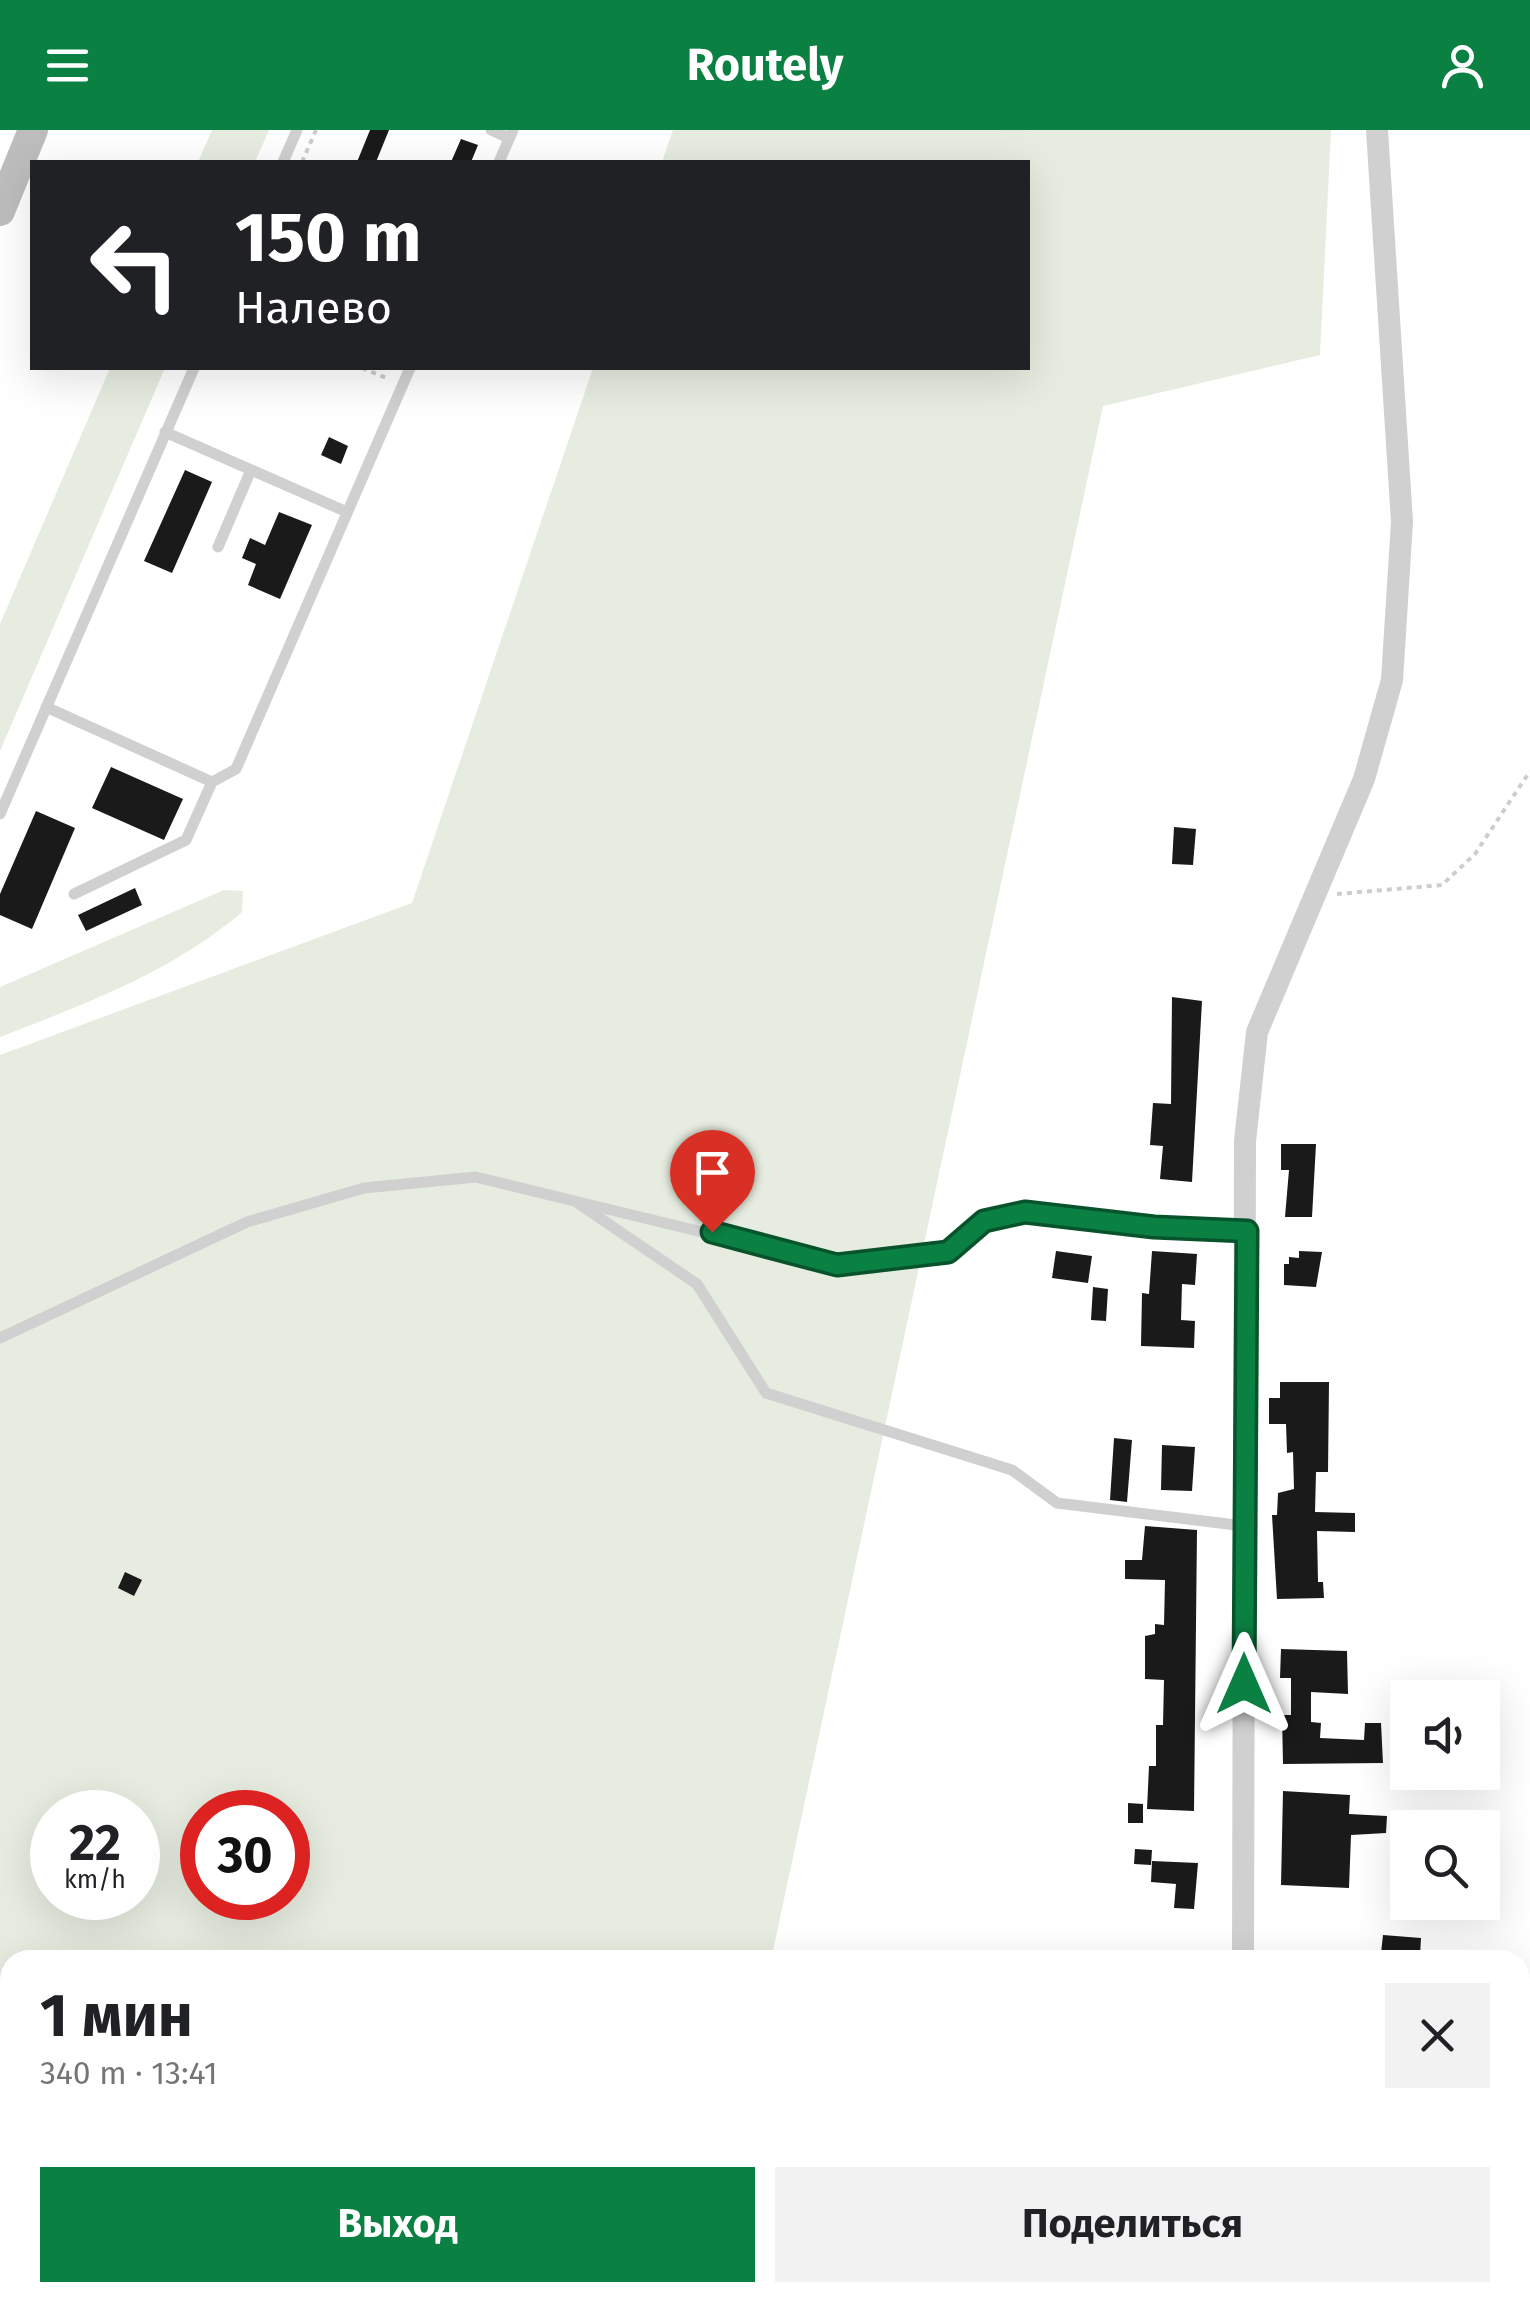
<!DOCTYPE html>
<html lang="ru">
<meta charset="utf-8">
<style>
body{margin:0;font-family:"Fira Sans",sans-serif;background:#f2f2f2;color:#202124;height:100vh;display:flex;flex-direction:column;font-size:38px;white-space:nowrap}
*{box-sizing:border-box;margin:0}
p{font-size:32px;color:#757577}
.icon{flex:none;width:55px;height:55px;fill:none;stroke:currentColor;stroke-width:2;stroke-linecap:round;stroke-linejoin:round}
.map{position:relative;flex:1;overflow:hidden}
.sheet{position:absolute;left:0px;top:1820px;width:1530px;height:352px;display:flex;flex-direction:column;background:#fff;border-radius:30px 30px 0 0;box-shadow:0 10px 40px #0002}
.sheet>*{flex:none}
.hud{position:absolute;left:30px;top:30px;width:1000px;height:210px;border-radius:0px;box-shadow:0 10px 40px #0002;background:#202124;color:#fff;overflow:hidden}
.tools{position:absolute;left:1390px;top:1550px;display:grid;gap:20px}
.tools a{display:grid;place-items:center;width:110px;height:110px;border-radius:0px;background:#fff;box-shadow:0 10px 40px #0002;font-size:50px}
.speed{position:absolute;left:30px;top:1660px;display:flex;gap:20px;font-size:50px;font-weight:700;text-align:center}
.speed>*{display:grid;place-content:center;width:130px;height:130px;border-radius:50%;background:#fff;box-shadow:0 10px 40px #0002;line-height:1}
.speed small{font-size:25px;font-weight:400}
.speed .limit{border:15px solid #d22;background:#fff;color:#111}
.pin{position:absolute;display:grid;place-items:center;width:85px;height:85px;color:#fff;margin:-102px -42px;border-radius:50% 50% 50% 0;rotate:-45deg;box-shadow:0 0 10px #0007}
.pin .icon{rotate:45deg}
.me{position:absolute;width:110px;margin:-55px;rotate:0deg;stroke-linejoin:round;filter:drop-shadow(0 0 8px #0008)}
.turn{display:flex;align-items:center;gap:35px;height:210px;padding:0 40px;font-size:45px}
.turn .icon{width:130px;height:130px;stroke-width:2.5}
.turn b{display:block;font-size:70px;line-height:85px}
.round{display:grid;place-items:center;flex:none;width:105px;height:105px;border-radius:0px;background:#f2f2f2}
.summary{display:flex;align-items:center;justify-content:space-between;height:170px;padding:0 40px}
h1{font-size:60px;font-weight:700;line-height:75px}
.action{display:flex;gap:20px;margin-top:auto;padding:20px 40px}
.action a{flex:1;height:115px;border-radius:0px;background:#0b8043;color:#fff;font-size:40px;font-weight:700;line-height:115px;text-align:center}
.action a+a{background:#f2f2f2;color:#202124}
header{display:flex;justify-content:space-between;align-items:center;height:130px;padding:0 40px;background:#0b8043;color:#fff;font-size:45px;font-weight:700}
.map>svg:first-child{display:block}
.green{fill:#e6ecdf;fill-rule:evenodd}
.building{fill:#1a1a1a}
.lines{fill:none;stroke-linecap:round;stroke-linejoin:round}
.path{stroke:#cdcdcd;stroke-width:4;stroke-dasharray:5 5;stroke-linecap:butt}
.service{stroke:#d0d0d0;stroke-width:11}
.minor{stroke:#d0d0d0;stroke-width:22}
.secondary{stroke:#bdbdbd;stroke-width:30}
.route-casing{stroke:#07532c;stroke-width:25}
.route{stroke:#0b8043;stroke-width:18}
</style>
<header><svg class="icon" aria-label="menu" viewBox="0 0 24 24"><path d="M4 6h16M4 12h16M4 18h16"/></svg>Routely<svg class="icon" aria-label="person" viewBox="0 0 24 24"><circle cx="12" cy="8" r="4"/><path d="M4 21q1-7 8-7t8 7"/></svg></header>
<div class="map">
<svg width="1530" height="2171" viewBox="0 0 1530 2171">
<rect width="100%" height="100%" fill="#fff"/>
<path class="green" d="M212 0H269L255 32H198Z
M673 0H1331L1320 225 1103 276 771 1830H10V2162L700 2163 698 2171H0V925L412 773 593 238H1028V32H662ZM52 1682H138V1768H52ZM202 1682H288V1768H202Z
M110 238H165L0 621V494Z
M224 760 243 761 242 782C172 842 85 874 0 907V857Z"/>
<path class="building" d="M370 0H389L376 32H357Z
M461 9 478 15 471 32H451Z
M329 307 348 316 341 334 321 325Z
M185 340 212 352 172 443 144 431Z
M279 382 312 395 280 469 248 455 256 434 242 428 250 408 265 415Z
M111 637 183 669 164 710 92 678Z
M36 681 75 698 32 799 0 785V764Z
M1174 697 1196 699 1193 735 1172 734Z
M135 758 142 775 86 801 78 785Z
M1172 867 1202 871 1192 1052 1160 1049 1163 1016 1150 1015 1153 973 1171 974Z
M1281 1014H1316L1312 1087H1285L1289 1040H1281Z
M1056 1121 1092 1126 1088 1153 1052 1148Z
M1152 1121 1197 1124 1195 1155 1182 1154 1181 1190 1195 1191 1194 1218 1141 1216 1142 1163 1149 1164Z
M1299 1121 1322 1122 1316 1157 1284 1155V1134H1289V1127L1299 1128Z
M1093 1157 1108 1159 1106 1191 1091 1190Z
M1280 1252H1329L1328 1342H1316L1315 1382 1355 1383V1402L1317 1401 1318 1452H1323L1324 1468 1277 1469 1272 1385H1277L1278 1363 1294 1359 1293 1322 1287 1323 1286 1294H1269V1268H1280Z
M1114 1308 1132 1310 1127 1372 1110 1370Z
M1162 1315 1195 1317 1192 1361 1161 1360Z
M1145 1396 1197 1400 1194 1681 1147 1679 1149 1636H1156V1595H1163L1164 1550 1145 1549V1506L1155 1504V1494L1164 1495 1165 1450 1125 1449V1430H1142Z
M125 1442 142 1450 134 1466 118 1458Z
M1281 1519 1347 1521 1348 1564 1311 1562V1592L1321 1593 1320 1608 1364 1610 1365 1593H1381L1383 1633 1283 1634 1282 1585H1291V1548H1280Z
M1283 1661 1350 1665 1349 1684 1387 1686 1386 1703 1351 1705 1349 1758 1281 1755Z
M1128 1673 1143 1674V1693H1128Z
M1135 1719 1152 1720 1151 1735 1134 1734Z
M1152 1731 1198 1733 1194 1779 1174 1778 1176 1754 1151 1752Z
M1383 1805 1421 1808 1420 1826 1381 1823Z"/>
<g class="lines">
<path class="path" d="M302 32 316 0
M362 238 389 249
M1337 764 1442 755 1475 724 1530 641"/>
<path class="service" d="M491 0 509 8
M283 32 297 0
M499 32 513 0
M165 302 347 382
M218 417 251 340
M46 577 212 652 236 639 410 238
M0 684 194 238
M74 764 186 710 212 652
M579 1074 697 1154 766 1263 1012 1340 1057 1373 1244 1396
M0 1208 247 1092 364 1058 476 1047 837 1135 947 1123 984 1091 1025 1082 1154 1097 1247 1101"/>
<path class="minor" d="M1243 1830 1245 1011 1257 902 1364 649 1392 550 1402 392 1377 0
M1241 2162V2171"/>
<path class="secondary" d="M0 81 33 0"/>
</g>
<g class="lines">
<g class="route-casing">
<path id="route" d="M712 1102 837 1135 948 1122 984 1091 1025 1082 1154 1097 1247 1101 1244 1554"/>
</g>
<use href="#route" class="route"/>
</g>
</svg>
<div class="tools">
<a><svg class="icon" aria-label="sound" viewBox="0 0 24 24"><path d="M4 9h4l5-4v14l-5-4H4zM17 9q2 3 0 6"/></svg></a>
<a><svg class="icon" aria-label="search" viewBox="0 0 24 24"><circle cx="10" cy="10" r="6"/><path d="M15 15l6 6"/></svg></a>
</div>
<div class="speed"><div>22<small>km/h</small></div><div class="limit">30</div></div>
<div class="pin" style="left:712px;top:1102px;background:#d93025"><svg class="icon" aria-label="arrive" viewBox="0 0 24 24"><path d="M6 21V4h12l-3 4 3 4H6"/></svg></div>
<svg class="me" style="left:1244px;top:1554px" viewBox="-20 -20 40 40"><path d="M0-17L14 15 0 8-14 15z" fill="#0b8043" stroke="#fff" stroke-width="4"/></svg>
<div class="hud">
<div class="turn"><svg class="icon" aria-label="left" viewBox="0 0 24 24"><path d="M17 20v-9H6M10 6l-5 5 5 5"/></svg><div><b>150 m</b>Налево</div></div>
</div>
<section class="sheet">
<div class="summary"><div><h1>1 мин</h1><p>340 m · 13:41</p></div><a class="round"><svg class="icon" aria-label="close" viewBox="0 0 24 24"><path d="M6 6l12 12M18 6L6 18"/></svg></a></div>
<div class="action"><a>Выход</a><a>Поделиться</a></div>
</section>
</div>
